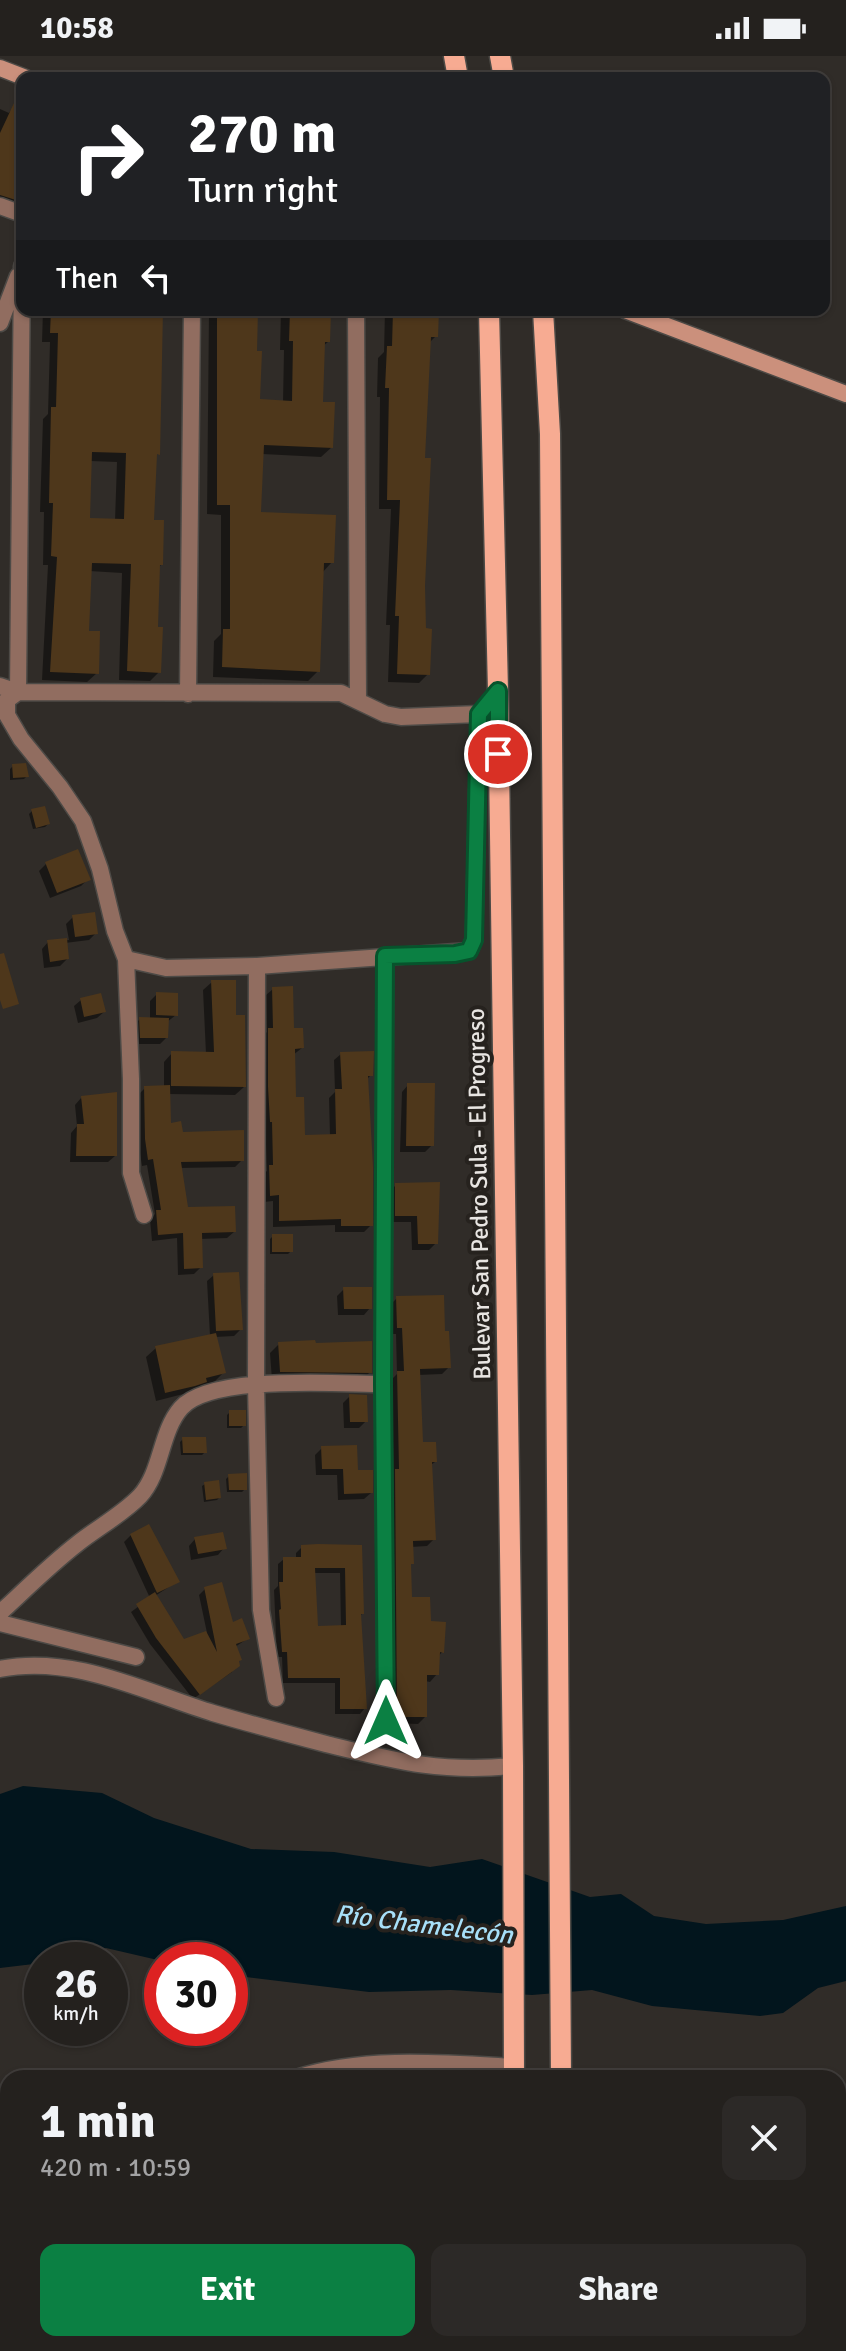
<!DOCTYPE html>
<meta charset="utf-8">
<style>
body{margin:0;font-family:Signika,sans-serif;background:#2c2927;color:#f1f3f6;height:100vh;display:flex;flex-direction:column;font-size:30px;white-space:nowrap}
*{box-sizing:border-box;margin:0}
p{font-size:26px;color:#a3a3a4}
.icon{flex:none;width:44px;height:44px;fill:none;stroke:currentColor;stroke-width:2;stroke-linecap:round;stroke-linejoin:round}
.map{position:relative;flex:1;overflow:hidden}
.details{position:absolute;left:0px;top:2014px;width:846px;height:282px;display:flex;flex-direction:column;background:#24211e;border-radius:24px 24px 0 0;box-shadow:0 2px 6px #0004,0 0 0 2px #413e3c}
.details>*{flex:none}
.banner{position:absolute;left:16px;top:16px;width:814px;height:244px;border-radius:16px;box-shadow:0 2px 6px #0004,0 0 0 2px #413e3c;background:#202124;color:#fff;overflow:hidden}
.speed{position:absolute;left:24px;top:1886px;display:flex;gap:16px;font-size:40px;font-weight:700;text-align:center}
.speed>*{display:grid;place-content:center;width:104px;height:104px;border-radius:50%;background:#24211e;box-shadow:0 2px 6px #0004,0 0 0 2px #413e3c;line-height:1}
.speed small{font-size:20px;font-weight:400}
.speed .limit{border:12px solid #d22;background:#fff;color:#111}
.pin{position:absolute;display:grid;place-items:center;width:68px;height:68px;color:#fff;margin:-34px;border:4px solid #fff;border-radius:50%;box-shadow:0 2px 8px #0007}
.me{position:absolute;width:88px;margin:-44px;rotate:0deg;stroke-linejoin:round;filter:drop-shadow(0 0 6px #0008)}
.turn{display:flex;align-items:center;gap:28px;height:168px;padding:0 40px;font-size:36px}
.turn .icon{width:104px;height:104px;stroke-width:2.5}
.turn b{display:block;font-size:56px;line-height:68px}
.then{display:flex;align-items:center;height:76px;padding:0 40px;background:#0003;gap:16px;font-size:30px}
.round{display:grid;place-items:center;flex:none;width:84px;height:84px;border-radius:16px;background:#2c2927}
.headline{display:flex;align-items:center;justify-content:space-between;height:136px;padding:0 40px}
h1{font-size:48px;font-weight:700;line-height:60px}
.action{display:flex;gap:16px;margin-top:auto;padding:16px 40px}
.action a{flex:1;height:92px;border-radius:16px;background:#0b8043;color:#fff;font-size:32px;font-weight:700;line-height:92px;text-align:center}
.action a+a{background:#2c2927;color:#f1f3f6}
.status{display:flex;justify-content:space-between;align-items:center;height:56px;padding:0 40px;background:#24211e;direction:ltr}
.status svg{height:22px;fill:currentColor}
.map>svg:first-child{display:block}
.water{fill:#02151d}
.shadow{fill:#0007;fill-rule:evenodd}
.building{fill:#4e371b;fill-rule:evenodd}
.lines{fill:none;stroke-linecap:round;stroke-linejoin:round}
.lane-casing{stroke:#4d4a46;stroke-width:14}
.street-casing{stroke:#4d4a46;stroke-width:19}
.secondary-casing{stroke:#4d4a46;stroke-width:19}
.primary-casing{stroke:#4d4a46;stroke-width:23}
.lane{stroke:#916d60;stroke-width:11}
.street{stroke:#916d60;stroke-width:16}
.secondary{stroke:#cb907c;stroke-width:16}
.primary{stroke:#f7ab92;stroke-width:20}
.route-casing{stroke:#07532c;stroke-width:20}
.route{stroke:#0b8043;stroke-width:14}
.labels{text-anchor:middle;stroke-width:8;stroke-linejoin:round;paint-order:stroke}
.street-label{font-size:24px;fill:#e8e5e2;stroke:#26221e}
.water-label{font-size:26px;font-style:italic;fill:#a7dff8;stroke:#26221e}
</style>
<div class="status"><b>10:58</b><svg viewBox="0 0 49 12"><path d="M0 12V9h3v3zM5 12V6h3v6zM10 12V3h3v9zM15 12V0h3v12zM26 1h20v11H26zM47 4h2v5h-2z"/></svg></div>
<div class="map">
<svg width="846" height="2295" viewBox="0 0 846 2295">
<rect width="100%" height="100%" fill="#302c28"/>
<path class="water" d="M23 1730 102 1737 154 1762 251 1793 334 1796 430 1811 482 1803 590 1841 621 1838 654 1860 706 1868 783 1864 846 1850V1925L818 1932 783 1957 760 1960 652 1950 592 1934 532 1939 451 1934 369 1936 230 1919V1904L162 1905 106 1892 77 1902 42 1904V1907L0 1912V1738Z"/>
<path class="shadow" d="M0 53 9 57 12 53 22 58V150L0 152Z
M43 254H161L152 466 161 509 158 512 156 573 159 616 150 625 119 624 122 517 89 515 87 577 97 617 87 626 42 624 48 509H43L44 456H40L43 363 48 358 50 286H42ZM90 405 117 406 115 465 88 464Z
M209 254H257L255 297 258 345 283 346 284 294H280L281 254H329L328 286 323 290 321 348 332 391 321 401 262 398 258 458 332 506 322 517 318 615 308 625 213 621 214 585 221 578V459L207 458Z
M385 254H437L436 280 428 288 423 404V530L428 618 419 627 388 626 390 569H386L391 453H379L380 341H377L378 302 384 296Z
M13 710 26 721 24 723 10 724V713Z
M32 755 48 768 45 771 33 773 29 758Z
M77 795 88 823 81 830 50 842 39 815 46 808Z
M73 861 96 877 89 884 65 887 67 903 60 910 44 912 42 893 48 886 69 884 66 868Z
M212 926 234 961 244 1031 235 1039 168 1038 169 1069 181 1078 242 1104 235 1111 180 1112 186 1153 234 1176 227 1182 200 1183 201 1211 194 1218 178 1219 177 1182 152 1185 150 1163 155 1158 147 1109 142 1110 139 1091 138 1039 145 1032 164 1031V1006L172 997 206 998 203 934Z
M273 933 302 992 293 999 294 1043 303 1081 330 1080 329 1042 335 1036 334 1004 341 998 371 1019 366 1024 371 1169 364 1176H335V1169L273 1171V1145L264 1146 263 1118 267 1115 262 981 267 976 266 939Z
M157 938 176 959 167 966 166 982 160 988H134L133 970 140 963H150V945Z
M81 944 104 956 97 962 78 967 74 950Z
M408 1029 432 1089 425 1096H400L402 1036Z
M81 1042 115 1100 108 1106H70L71 1077 77 1070 75 1049Z
M396 1129 436 1187 429 1194H412L411 1166H389V1136Z
M273 1180 291 1195 288 1198H270V1183Z
M214 1219 240 1274 234 1280 215 1281 224 1316 214 1326 201 1329 195 1335 156 1345 146 1301 156 1292 210 1280 207 1225Z
M344 1233 370 1252 364 1259H338L337 1240Z
M397 1242 443 1277 449 1311 442 1318 418 1319 421 1388 435 1406 431 1409 434 1483 427 1490 411 1491 410 1544 442 1596 438 1601 437 1618 430 1626 425 1625V1661L418 1668 391 1667 389 1422 393 1418 391 1324 397 1318 396 1278H391L390 1249Z
M279 1288 370 1316 361 1325 272 1324 270 1297Z
M350 1340 366 1365 359 1372H344L343 1347Z
M230 1356 244 1369 241 1372H227V1359Z
M183 1383 205 1396 202 1399H181L180 1386Z
M322 1392 356 1416 371 1437 364 1443 338 1444 337 1419H316L315 1399Z
M229 1420 245 1433 242 1436H227L226 1423Z
M205 1428 219 1442 217 1444 204 1446 202 1430Z
M131 1479 178 1525 155 1540 183 1586 207 1577 199 1539 205 1533 232 1568 247 1583 235 1591 232 1616 193 1643 150 1588 131 1556 150 1542 124 1486Z
M195 1483 224 1492 218 1499 191 1504 189 1490Z
M302 1491H360L362 1558 359 1560 365 1652 360 1658H335V1627H283L282 1601H277L274 1534 278 1530V1508L284 1503H296V1497ZM314 1517H340L341 1571 316 1572Z
M88 2288H139L143 2295H93Z
M251 2288H298L301 2295H254Z
M323 2288H380L346 2295H324Z
M388 2288H439L438 2295H388Z
M231 2289 234 2295H217Z"/>
<path class="building" d="M21 32H22V146L0 139V77Z
M51 254H163L160 399 157 398 154 464H164L163 509H160L158 571H163L161 617 127 615 131 508 92 507 89 575H100L99 618 50 616 57 501 51 500 53 447H49L51 351H56L58 277H50ZM92 396 126 397 124 463 90 462Z
M217 254H258L257 295H262L260 343 292 345 293 285H289L290 254H331L330 286H325L323 346H335L333 392 264 389 261 456 336 459 334 507H324L320 616 222 611 223 573H230V449H217Z
M393 254H439L438 281H431L425 402H431L425 530 426 572 432 573 430 619 397 618 399 560H395L400 444H387L389 332H385L387 290H392Z
M26 707 29 721 13 722 12 708Z
M45 750 50 768 36 772 31 753Z
M78 793 91 824 57 837 45 806Z
M95 856 98 878 75 881 72 859Z
M67 882 69 903 50 906 47 884Z
M4 897 19 948 3 953 0 944V898Z
M211 924H236V959H245L246 1031 171 1030V995L214 996Z
M293 930 294 972H303L304 992 295 993 296 1041H304L305 1079 336 1078 335 1033H342L340 996 374 995 373 1020H368L373 1111V1170H341V1163L279 1165V1139L270 1140 269 1109H273L272 1066H270L268 1031V972H273L272 931Z
M156 936 178 937V960L156 959Z
M101 937 106 956 84 961 80 942Z
M139 961 169 962 168 982H140Z
M407 1027H435L434 1090H406Z
M170 1029 171 1067 181 1065 183 1076 244 1074V1105L181 1106 188 1151 235 1150 236 1176 202 1177 203 1212 184 1213 183 1177 158 1179 156 1154H161L153 1103 148 1104 145 1083 144 1030Z
M117 1036V1100H76L77 1068H84L81 1040Z
M440 1126 438 1188H418L417 1160H395V1127Z
M272 1178H293V1196H272Z
M239 1216 243 1274 216 1275 213 1217Z
M343 1231H372V1253H344Z
M444 1239 445 1275H449L451 1312 420 1313 423 1386H436L437 1406H432L436 1484 413 1485 414 1508H411L412 1541H430L431 1565 446 1566 444 1597 440 1596 439 1619H427V1661H397L395 1413H399L397 1315H404L402 1272H397L396 1240Z
M216 1277 226 1317 206 1322 207 1326 195 1330 165 1337 155 1290Z
M315 1284 316 1287 372 1285V1317L280 1316 278 1286Z
M349 1338 367 1339 368 1366H350Z
M229 1354H246V1370H229Z
M182 1381H206L207 1397H183Z
M357 1389 358 1414H373V1437L344 1438 343 1413H322L321 1390Z
M247 1417V1434H229L228 1418Z
M219 1424 221 1442 206 1444 204 1426Z
M149 1468 180 1526 157 1537 130 1478Z
M223 1476 227 1493 198 1498 194 1481Z
M318 1488 362 1489 364 1558H361L367 1653H340V1622H288L287 1596H282L279 1554 281 1553 279 1526H283V1501H301V1489ZM315 1512H345L346 1569 318 1570Z
M222 1526 233 1566 242 1562 250 1583 236 1588 242 1604 239 1605 240 1610 200 1639 156 1582 136 1548 155 1536 184 1583 206 1575 217 1596 204 1531Z"/>
<g class="lines">
<g class="lane-casing">
<path id="lane" d="M169 2288 173 2295"/>
</g>
<g class="street-casing">
<path id="street" d="M0 150 22 158
M22 210 18 636 7 644V659L21 683 60 731 83 765 100 813 115 875 126 903 131 1023V1117L144 1159
M356 254 358 644
M0 267 18 220
M0 630 18 636 341 637 385 658 401 661 479 658
M188 638 192 254
M385 900 383 1328 386 1665
M126 903 166 912 257 910 469 895 474 884 479 658 498 635
M257 910 256 1329 261 1554 276 1642
M0 1557C26 1533 50 1509 77 1488 97 1472 123 1458 140 1440 162 1416 160 1376 181 1352 211 1318 338 1328 383 1328
M0 1567 136 1601
M0 1613C73 1598 145 1636 213 1657 250 1668 288 1678 326 1688 396 1705 440 1717 513 1710
M296 2022C363 2000 444 2007 514 2011
M0 2269 8 2262
M77 2288 83 2295
M317 2288 320 2295
M451 2288V2295
M26 2295 29 2288"/>
</g>
<g class="secondary-casing">
<path id="secondary" d="M0 12 26 22
M625 254 846 338"/>
</g>
<g class="primary-casing">
<path id="primary" d="M454 0 458 22
M500 0 504 22
M489 254 498 635 513 1710 514 2022
M543 254 550 378 561 2022
M514 2288V2295
M560 2295V2288"/>
</g>
<use href="#lane" class="lane"/>
<use href="#street" class="street"/>
<use href="#secondary" class="secondary"/>
<use href="#primary" class="primary"/>
</g>
<g class="lines">
<g class="route-casing">
<path id="route" d="M386 1665 383 1328 385 900 455 898 469 895 474 884 479 658 498 635V698"/>
</g>
<use href="#route" class="route"/>
</g>
<g class="labels">
<g class="street-label">
<text transform="translate(479 1138) rotate(-91)" y="8">Bulevar San Pedro Sula - El Progreso</text>
</g>
<g class="water-label">
<text transform="translate(424 1868) rotate(7)" y="9">Río Chamelecón</text>
</g>
</g>
</svg>
<div class="speed"><div>26<small>km/h</small></div><div class="limit">30</div></div>
<div class="pin" style="left:498px;top:698px;background:#d93025"><svg class="icon" aria-label="arrive" viewBox="0 0 24 24"><path d="M6 21V4h12l-3 4 3 4H6"/></svg></div>
<svg class="me" style="left:386px;top:1665px" viewBox="-20 -20 40 40"><path d="M0-17L14 15 0 8-14 15z" fill="#0b8043" stroke="#fff" stroke-width="4"/></svg>
<div class="banner">
<div class="turn"><svg class="icon" aria-label="right" viewBox="0 0 24 24"><path d="M7 20v-9h11M14 6l5 5-5 5"/></svg><div><b>270 m</b>Turn right</div></div>
<div class="then">Then<svg class="icon" aria-label="left" viewBox="0 0 24 24"><path d="M17 20v-9H6M10 6l-5 5 5 5"/></svg></div>
</div>
<section class="details">
<div class="headline"><div><h1>1 min</h1><p>420 m · 10:59</p></div><a class="round"><svg class="icon" aria-label="close" viewBox="0 0 24 24"><path d="M6 6l12 12M18 6L6 18"/></svg></a></div>
<div class="action"><a>Exit</a><a>Share</a></div>
</section>
</div>
